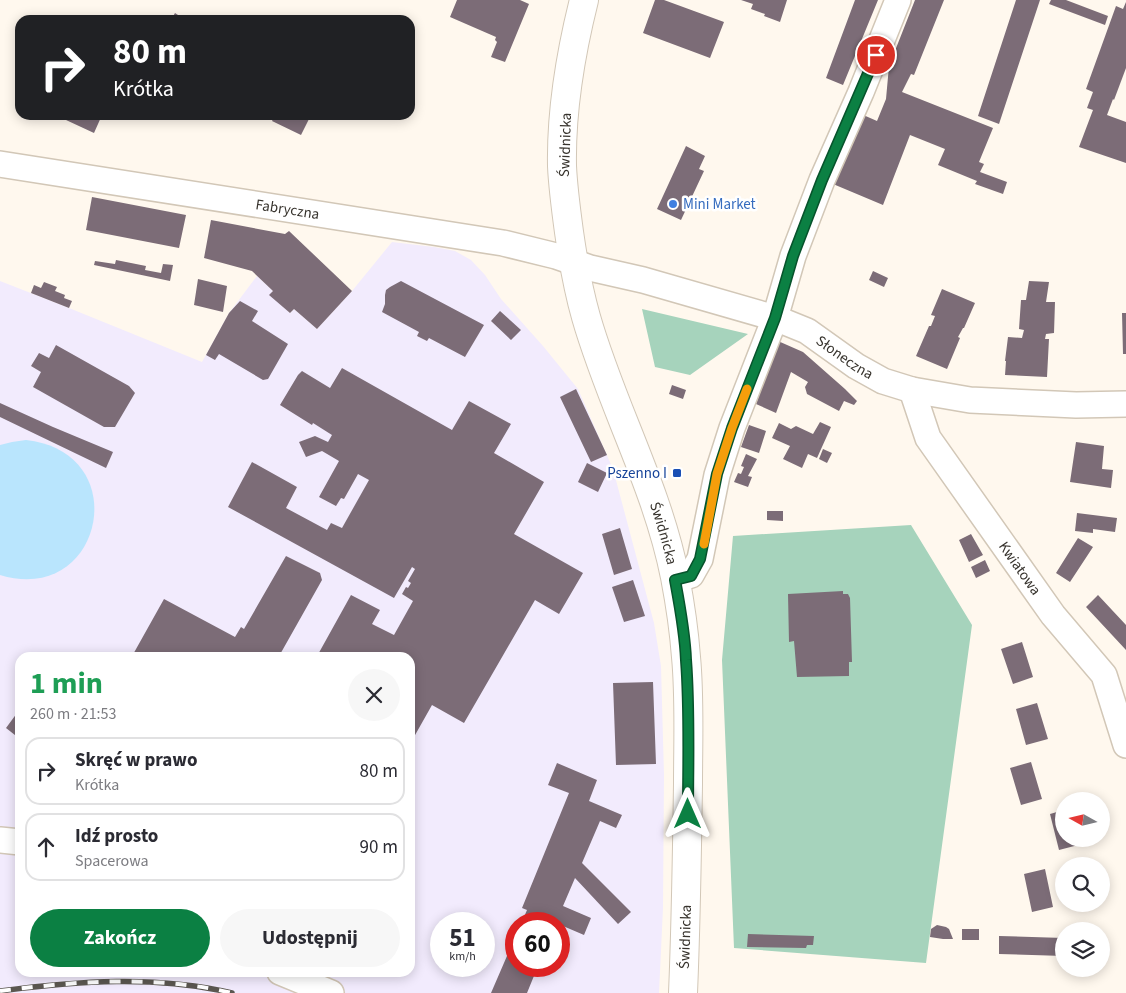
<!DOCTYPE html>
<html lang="pl">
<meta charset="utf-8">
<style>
body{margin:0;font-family:"Source Sans 3",sans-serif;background:#f7f7f7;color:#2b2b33;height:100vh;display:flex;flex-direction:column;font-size:19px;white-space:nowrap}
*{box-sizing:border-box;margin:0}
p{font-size:16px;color:#7c7c81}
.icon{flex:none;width:28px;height:28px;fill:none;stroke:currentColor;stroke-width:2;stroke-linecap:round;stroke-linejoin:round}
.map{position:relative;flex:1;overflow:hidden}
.drawer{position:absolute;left:15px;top:652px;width:400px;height:325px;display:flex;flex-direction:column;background:#fff;border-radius:15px;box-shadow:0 2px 12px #0003}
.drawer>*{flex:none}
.top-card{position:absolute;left:15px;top:15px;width:400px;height:105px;border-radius:15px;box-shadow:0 2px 12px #0003;background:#202124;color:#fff;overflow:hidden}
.needle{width:32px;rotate:278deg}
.buttons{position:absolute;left:1055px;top:792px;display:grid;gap:10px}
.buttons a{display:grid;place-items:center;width:55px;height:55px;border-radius:50%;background:#fff;box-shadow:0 2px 12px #0003;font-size:25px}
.speed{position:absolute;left:430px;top:912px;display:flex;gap:10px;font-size:25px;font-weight:700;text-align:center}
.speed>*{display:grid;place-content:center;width:65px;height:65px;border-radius:50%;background:#fff;box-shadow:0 2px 12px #0003;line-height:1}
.speed small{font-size:12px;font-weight:400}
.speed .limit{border:8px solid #d22;background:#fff;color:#111}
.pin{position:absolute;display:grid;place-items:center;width:42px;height:42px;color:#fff;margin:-21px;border:2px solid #fff;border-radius:50%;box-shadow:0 1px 5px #0007}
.me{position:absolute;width:55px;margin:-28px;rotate:0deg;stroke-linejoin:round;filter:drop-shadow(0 0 4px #0008)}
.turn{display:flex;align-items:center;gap:18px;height:105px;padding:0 15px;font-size:22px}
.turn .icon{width:65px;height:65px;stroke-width:2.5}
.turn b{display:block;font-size:35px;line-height:42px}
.round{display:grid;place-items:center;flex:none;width:52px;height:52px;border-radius:26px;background:#f7f7f7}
.head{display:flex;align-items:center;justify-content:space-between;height:85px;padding:0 15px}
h1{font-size:30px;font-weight:700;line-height:38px;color:#1e9e55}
.action{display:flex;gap:10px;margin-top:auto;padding:10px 15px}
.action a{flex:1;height:58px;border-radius:30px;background:#0b8043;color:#fff;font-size:20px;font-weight:700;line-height:58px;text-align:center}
.action a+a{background:#f7f7f7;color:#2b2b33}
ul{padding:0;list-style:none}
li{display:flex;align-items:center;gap:15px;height:68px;margin:0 10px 8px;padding:0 5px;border:2px solid #e1e1e2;border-radius:15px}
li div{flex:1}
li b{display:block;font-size:19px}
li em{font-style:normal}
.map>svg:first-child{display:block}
.industrial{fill:#f2ebfd;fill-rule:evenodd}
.green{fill:#a6d3bc}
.water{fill:#b9e5fd}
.building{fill:#7c6c77}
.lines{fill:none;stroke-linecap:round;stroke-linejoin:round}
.minor-casing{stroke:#d2c7b7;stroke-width:28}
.major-casing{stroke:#d2c7b7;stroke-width:30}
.minor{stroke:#fff;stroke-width:25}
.major{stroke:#fff;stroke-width:28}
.rail-casing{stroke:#5b5750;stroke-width:5.5}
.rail{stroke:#fff;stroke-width:4;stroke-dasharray:11;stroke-linecap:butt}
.route-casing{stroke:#07532c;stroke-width:12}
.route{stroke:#0b8043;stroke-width:9}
.slow{stroke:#f59e0b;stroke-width:9}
.shop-dot{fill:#3f7fe0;stroke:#fff;stroke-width:2}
.transit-dot{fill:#1a4fb4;stroke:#fff;stroke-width:2}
.labels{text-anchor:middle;stroke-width:5;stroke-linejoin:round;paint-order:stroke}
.street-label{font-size:15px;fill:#37332d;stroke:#fff}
.shop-label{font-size:15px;fill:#366cbe;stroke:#fff;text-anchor:start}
.transit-label{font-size:15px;fill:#164399;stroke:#fff;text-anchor:end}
</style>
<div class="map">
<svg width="1126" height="993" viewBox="0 0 1126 993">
<rect width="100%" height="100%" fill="#fff8ee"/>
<path class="industrial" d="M392 242 434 247 455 251 471 260 485 275 501 299 543 346 578 389 613 469 654 623 661 666 664 775 663 908 659 993H0V281L69 308 202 362 229 313 257 276 273 291 270 295 290 313 294 309 317 329 352 291ZM20 658H410V972H20ZM441 924H484V966H441ZM516 924H559V966H516Z"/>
<path class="green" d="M642 309 748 334 690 375 655 367Z
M911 525 972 625 926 963 734 948 722 660 733 536Z"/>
<path class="water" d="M26 440C136 452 103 607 0 575V445L12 442Z"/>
<path class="building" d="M457 0H520L529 4 505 62 491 57 497 42 495 40 496 37 450 17Z
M655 0H664L724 22 710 58 643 33Z
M741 0H787L780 22 764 16 765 14 751 9 753 4Z
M855 0H878L843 85 826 78Z
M915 0H944L914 75 911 74 902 92 993 128 979 162 984 164 980 172 1007 182 1003 194 975 184 977 181 938 165 945 149 910 135 883 205 833 184 861 114 877 121 886 99 889 66Z
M1016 0H1040L999 124 978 116Z
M1051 0H1066L1108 16 1105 25 1049 4Z
M1126 2V68L1114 100 1113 99 1107 115 1126 122V163L1079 147 1093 110 1087 108 1093 92 1086 89 1116 6 1123 9Z
M175 13 181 17 180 20H171Z
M68 115H102L94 133 66 120Z
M275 115H311L301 135 272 121Z
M686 146 705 156 699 169 704 171 681 220 657 209Z
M92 197 186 215 179 248 86 230Z
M211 220 285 234 289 231 352 291 317 329 294 309 290 313 269 295 273 291 252 271 204 258Z
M116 260 146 266 145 270 161 273 163 264 173 265 170 281 94 265 95 261 115 264Z
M873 271 888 278 884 287 869 280Z
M198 279 227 286 223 312 194 305Z
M401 281 484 325 465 357 429 338 427 341 417 336 419 332 382 312 385 304V295L386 290 390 287Z
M1029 281 1049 282 1046 302H1055L1054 333 1046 334 1045 339H1049L1047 377 1005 375 1006 361H1005L1008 337 1022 338 1024 330 1019 329 1021 300H1026Z
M44 282 57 287 55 291 65 295 64 298 72 301 69 308 31 293 34 285 41 288Z
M942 289 975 303 964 328H963L958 337 960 338 947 369 916 356 929 326H931L935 316 931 315Z
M240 301 258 311 252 321 288 344 268 379 263 380 219 354 215 360 206 355 229 313Z
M500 311 521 330 511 340 491 321Z
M1122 313H1126V354H1123Z
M778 341 803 352 845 389 857 401 854 405 844 401 839 411 807 394 805 387 808 382 791 372 776 413 756 404Z
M56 345 129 386 135 393 115 427H104L33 387 41 372 31 366 39 353 49 358Z
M342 368 452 430 469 401 511 424 494 453 544 482 514 534 583 573 559 614 535 600 464 723 432 705 410 744V658H316L351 595 380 610 372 624 394 635 413 601 402 594 406 587 408 588 411 583 408 581 415 569 412 567 394 598 228 507 252 462 297 487 286 508 327 530 331 523 342 528 369 480 358 474 344 499 341 498 336 506 319 497 339 461 322 451 306 457 299 442 315 436 328 442 332 435 313 423 312 425 280 405 298 375 302 371 330 388Z
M672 385 686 390 683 399 669 394Z
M576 389 607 455 591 462 560 397Z
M0 403 53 427 113 452 106 468 0 417Z
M820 422 831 427 817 458 808 454 802 468 783 459 790 446 772 438 779 423 791 429 796 426 813 434Z
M749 425 766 431 759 453 741 447Z
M1076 442 1104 446 1102 469 1113 470 1111 488 1070 482Z
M823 449 832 453 827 463 819 459Z
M746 454 757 459 748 476 752 477 748 487 734 482 738 473 741 474 744 467 741 466Z
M587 463 607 473 598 492 578 482Z
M767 511H783V521L767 520Z
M1077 513 1117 518 1115 532 1093 529V533L1075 531Z
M620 528 632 569 614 575 602 534Z
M971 534 983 555 969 562 959 540Z
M1078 538 1093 547 1070 582 1056 573Z
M286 556 320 573 322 580 278 658H131L164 599 235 637 241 627 244 629Z
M985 560 990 571 976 578 971 567Z
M633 580 645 616 624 622 612 587Z
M843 591V594H848L850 598 852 662H849V676L797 677 794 641 789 642 788 594Z
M1098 595 1126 625V650L1086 607Z
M1022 642 1033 677 1013 684 1001 649Z
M653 682 656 764 616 765 613 683Z
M1037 703 1048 739 1026 745 1016 709Z
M20 709V739L6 728Z
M1031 762 1042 799 1021 805 1010 768Z
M557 763 597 780 589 801 622 815 616 828 600 821 582 863 631 912 618 924 575 878 563 906 591 918 584 935 556 923 521 924 527 910 522 908 569 793 548 785Z
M1064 810V839H1080L1082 844 1059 850 1050 814Z
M1045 869 1053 907 1032 912 1024 874Z
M937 925 946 927 949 929 953 939H943L930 937 931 929Z
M962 929H979V940H962Z
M748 934 814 936 813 945H807L806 948 747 947Z
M516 935V966H538L527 993H491Z
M999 936 1064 938V956L999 954Z"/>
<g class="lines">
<g class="minor-casing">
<g id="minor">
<path id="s1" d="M0 164 503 243 556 256 590 268 643 280 775 318 807 331 856 366 883 381 912 390 970 400 1076 405 1126 404"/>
<path id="s2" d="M912 390 928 438 1053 615 1104 675 1126 745"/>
<path d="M675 580 691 575 700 559 717 475 732 428 775 318 793 256 822 180 861 92 898 0"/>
<path d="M0 840 20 842"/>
<path d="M280 972 331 993"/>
</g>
</g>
<g class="major-casing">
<g id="major">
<path id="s3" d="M584 0C571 52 561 112 562 166 563 188 566 210 569 232 573 260 578 289 586 317 611 405 657 486 675 577 680 603 684 630 686 657 690 699 688 742 688 784 687 854 686 923 683 993"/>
</g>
</g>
<use href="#minor" class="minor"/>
<use href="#major" class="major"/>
<g class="rail-casing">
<path id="rail" d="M0 991C76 981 157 975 232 993"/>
</g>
<use href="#rail" class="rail"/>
</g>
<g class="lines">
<g class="route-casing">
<path id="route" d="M688 814C688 763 690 712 686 660 685 633 680 607 675 580L691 576 700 559 717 474 732 428 775 318 793 256 822 180 876 55"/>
</g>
<use href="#route" class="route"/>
<path class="slow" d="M704 544 717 474 732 428 747 389"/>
</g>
<circle class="shop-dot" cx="673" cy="204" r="5"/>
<rect class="transit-dot" x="672" y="468" width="10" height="10" rx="2.5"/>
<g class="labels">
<g class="street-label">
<text transform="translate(565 145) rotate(-88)" y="5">Świdnicka</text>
<text dy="5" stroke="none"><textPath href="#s1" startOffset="291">Fabryczna</textPath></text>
<text dy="5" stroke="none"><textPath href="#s1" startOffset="872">Słoneczna</textPath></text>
<text dy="5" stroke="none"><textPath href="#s3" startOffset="551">Świdnicka</textPath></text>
<text dy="5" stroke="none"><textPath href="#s2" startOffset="210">Kwiatowa</textPath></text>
<text transform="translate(685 937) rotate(-88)" y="5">Świdnicka</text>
</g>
<g class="shop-label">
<text x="683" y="209">Mini Market</text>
</g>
<g class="transit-label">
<text x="667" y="478">Pszenno I</text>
</g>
</g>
</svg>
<div class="buttons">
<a><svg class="needle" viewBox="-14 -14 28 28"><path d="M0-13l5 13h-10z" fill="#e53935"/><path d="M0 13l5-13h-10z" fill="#7c7c81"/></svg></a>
<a><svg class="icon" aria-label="search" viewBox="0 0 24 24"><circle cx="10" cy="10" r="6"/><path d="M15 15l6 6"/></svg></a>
<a><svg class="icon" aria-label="layers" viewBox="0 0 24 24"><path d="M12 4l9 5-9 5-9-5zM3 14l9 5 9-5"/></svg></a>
</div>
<div class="speed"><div>51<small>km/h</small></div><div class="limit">60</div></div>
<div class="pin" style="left:876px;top:55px;background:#d93025"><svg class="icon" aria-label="arrive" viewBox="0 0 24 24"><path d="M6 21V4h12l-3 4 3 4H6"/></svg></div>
<svg class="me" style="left:688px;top:814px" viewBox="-20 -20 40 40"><path d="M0-17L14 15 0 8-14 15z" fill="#0b8043" stroke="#fff" stroke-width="4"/></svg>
<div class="top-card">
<div class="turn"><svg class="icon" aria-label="right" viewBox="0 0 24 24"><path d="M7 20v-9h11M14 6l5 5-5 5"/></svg><div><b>80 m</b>Krótka</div></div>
</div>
<section class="drawer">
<div class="head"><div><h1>1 min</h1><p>260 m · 21:53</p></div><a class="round"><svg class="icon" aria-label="close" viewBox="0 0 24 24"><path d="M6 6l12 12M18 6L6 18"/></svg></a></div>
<ul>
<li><svg class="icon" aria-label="right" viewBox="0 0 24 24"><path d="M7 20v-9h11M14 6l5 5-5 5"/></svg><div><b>Skręć w prawo</b><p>Krótka</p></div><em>80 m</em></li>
<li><svg class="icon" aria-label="ahead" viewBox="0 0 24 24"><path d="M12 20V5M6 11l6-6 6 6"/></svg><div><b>Idź prosto</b><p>Spacerowa</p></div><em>90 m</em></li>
</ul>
<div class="action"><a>Zakończ</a><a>Udostępnij</a></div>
</section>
</div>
